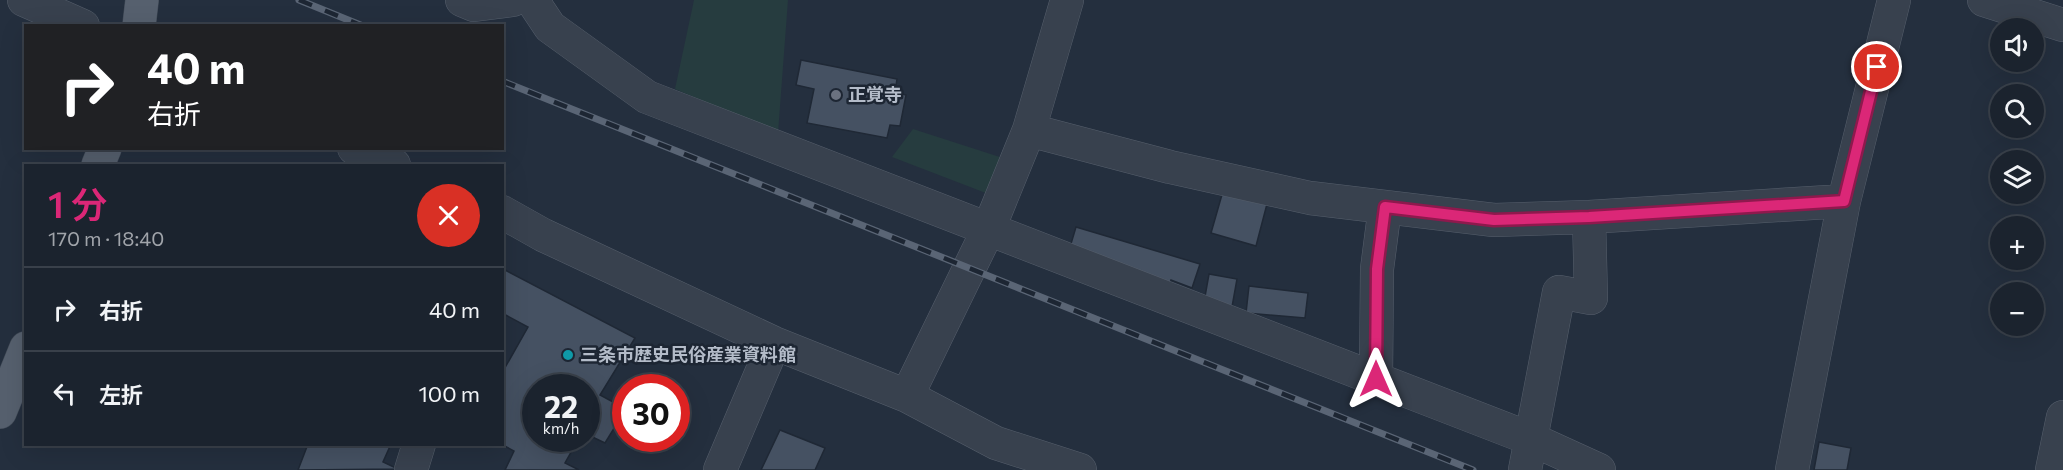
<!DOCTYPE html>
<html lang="ja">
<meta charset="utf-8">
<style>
body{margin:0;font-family:Commissioner,"Noto Sans JP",sans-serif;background:#242b36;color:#f1f3f6;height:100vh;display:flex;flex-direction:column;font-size:22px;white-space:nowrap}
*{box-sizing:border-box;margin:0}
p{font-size:20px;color:#a0a4aa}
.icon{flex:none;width:33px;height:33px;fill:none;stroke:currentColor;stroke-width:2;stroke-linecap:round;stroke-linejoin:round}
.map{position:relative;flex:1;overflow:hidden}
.details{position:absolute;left:24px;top:164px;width:480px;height:282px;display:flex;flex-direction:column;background:#1b232e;border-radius:0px;box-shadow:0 6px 24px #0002,0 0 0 2px #39404a}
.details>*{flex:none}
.guide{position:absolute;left:24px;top:24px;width:480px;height:126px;border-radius:0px;box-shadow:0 6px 24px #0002,0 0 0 2px #39404a;background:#202124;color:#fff;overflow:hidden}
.controls{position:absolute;left:1990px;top:18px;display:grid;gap:12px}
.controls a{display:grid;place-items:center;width:54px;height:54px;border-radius:50%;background:#1b232e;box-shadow:0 6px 24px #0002,0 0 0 2px #39404a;font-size:30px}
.speed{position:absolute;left:522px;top:374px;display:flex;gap:12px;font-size:30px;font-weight:700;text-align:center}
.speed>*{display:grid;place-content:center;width:78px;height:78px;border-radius:50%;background:#1b232e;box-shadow:0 6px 24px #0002,0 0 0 2px #39404a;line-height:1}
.speed small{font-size:15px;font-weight:400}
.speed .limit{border:9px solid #d22;background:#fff;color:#111}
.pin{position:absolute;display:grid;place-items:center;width:51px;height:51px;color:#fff;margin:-26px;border:3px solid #fff;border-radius:50%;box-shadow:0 2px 6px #0007}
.me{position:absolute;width:66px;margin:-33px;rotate:0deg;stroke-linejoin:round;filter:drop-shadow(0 0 4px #0008)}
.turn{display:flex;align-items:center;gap:21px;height:126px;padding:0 24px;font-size:27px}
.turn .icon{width:78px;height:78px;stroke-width:2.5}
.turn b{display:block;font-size:42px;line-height:51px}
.round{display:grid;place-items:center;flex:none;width:63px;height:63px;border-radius:32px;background:#242b36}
.headline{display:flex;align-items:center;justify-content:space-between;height:102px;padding:0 24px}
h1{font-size:36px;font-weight:600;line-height:45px;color:#db2777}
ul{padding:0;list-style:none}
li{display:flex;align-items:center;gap:18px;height:84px;padding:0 24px;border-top:2px solid #39404a}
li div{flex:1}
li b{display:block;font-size:22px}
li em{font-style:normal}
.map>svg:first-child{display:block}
.green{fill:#263c3f}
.building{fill:#455162;stroke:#1f2835;stroke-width:1.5}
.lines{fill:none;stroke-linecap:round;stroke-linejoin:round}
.minor-casing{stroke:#565f6c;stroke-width:34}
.major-casing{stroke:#414a57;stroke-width:34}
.minor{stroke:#38414e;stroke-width:33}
.major{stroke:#56606e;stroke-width:33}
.rail-casing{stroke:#5a6575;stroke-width:7}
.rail{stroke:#1d2633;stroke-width:4.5;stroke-dasharray:14;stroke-linecap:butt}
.route-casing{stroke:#8e194d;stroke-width:15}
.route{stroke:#db2777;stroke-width:10}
.worship-dot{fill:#6b7280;stroke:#1d2633;stroke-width:2}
.culture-dot{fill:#0f9aa8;stroke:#1d2633;stroke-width:2}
.labels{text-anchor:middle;stroke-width:5;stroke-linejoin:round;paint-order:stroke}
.poi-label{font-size:18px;font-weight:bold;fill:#b4bcc9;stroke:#1d2633;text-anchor:start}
</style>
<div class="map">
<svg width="2063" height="470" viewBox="0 0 2063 470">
<rect width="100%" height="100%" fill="#242f3e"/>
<path class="green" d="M694 0H788L778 133 675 89Z
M913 129 1006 159 991 195 892 157Z"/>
<path class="building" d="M801 60 897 79 895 92 906 95 900 126 890 125 887 138 807 123 814 89 796 85Z
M1223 191 1267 204 1256 246 1211 233Z
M1076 227 1200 264 1192 288 1171 280 1168 294 1070 247Z
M505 270 635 338 600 395 626 409 605 443 586 434V387H536V438H579L565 463 579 470H505L514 451 501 444H502V373L528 327 502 313V275Z
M1209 274 1237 279 1232 307 1204 302Z
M1249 286 1308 293 1305 318 1246 313Z
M780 430 825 448 815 470H761Z
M1819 442 1851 448 1847 470H1814Z
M308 444H391L383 462 398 469 298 470Z"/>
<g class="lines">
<g class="minor-casing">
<path id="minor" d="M24 0 83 26
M462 0 474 5 513 0
M532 0 550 27 647 97 1531 439 1599 470
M1984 0 2063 25
M1029 130 1170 167 1310 198 1494 220 1589 217 1844 201
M354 148 394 165
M502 212 543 235 774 343 907 396 996 443 1080 470
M1376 379 1377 269 1385 207
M907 396 989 228 1029 130 1067 0
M411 470 419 444
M720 470 774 343
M1525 470 1559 292 1591 298 1589 217
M1792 470 1844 201 1894 0
M2052 470 2063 417"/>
</g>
<g class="major-casing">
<path id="major" d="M139 26 142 0
M98 165 105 148
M0 412 26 348"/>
</g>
<use href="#minor" class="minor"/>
<use href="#major" class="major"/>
<g class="rail-casing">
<path id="rail" d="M299 0 363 26
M502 81 1473 470"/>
</g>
<use href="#rail" class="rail"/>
</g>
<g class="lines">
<g class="route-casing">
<path id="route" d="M1376 379 1377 269 1385 207 1494 220 1589 217 1844 201 1877 67"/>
</g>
<use href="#route" class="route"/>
</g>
<circle class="worship-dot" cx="836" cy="95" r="6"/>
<circle class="culture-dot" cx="568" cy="355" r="6"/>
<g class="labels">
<g class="poi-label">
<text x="848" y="101">正覚寺</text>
<text x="580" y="361">三条市歴史民俗産業資料館</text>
</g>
</g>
</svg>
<div class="controls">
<a><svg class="icon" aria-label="sound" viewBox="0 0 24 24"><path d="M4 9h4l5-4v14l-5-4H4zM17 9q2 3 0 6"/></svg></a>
<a><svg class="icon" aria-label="search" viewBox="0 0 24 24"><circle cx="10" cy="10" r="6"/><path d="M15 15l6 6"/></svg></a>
<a><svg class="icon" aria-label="layers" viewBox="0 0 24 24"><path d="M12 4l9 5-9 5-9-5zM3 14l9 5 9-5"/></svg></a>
<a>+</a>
<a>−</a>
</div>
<div class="speed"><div>22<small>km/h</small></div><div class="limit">30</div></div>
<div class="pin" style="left:1877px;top:67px;background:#d93025"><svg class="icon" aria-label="arrive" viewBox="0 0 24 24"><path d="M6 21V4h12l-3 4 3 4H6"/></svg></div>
<svg class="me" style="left:1376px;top:379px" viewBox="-20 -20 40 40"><path d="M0-17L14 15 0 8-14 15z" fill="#db2777" stroke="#fff" stroke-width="4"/></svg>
<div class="guide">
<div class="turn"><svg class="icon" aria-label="right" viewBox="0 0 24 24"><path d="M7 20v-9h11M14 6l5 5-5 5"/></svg><div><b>40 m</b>右折</div></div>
</div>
<section class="details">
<div class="headline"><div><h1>1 分</h1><p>170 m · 18:40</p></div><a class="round" style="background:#d93025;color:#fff"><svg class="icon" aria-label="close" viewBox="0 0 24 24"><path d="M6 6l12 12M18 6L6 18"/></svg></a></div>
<ul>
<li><svg class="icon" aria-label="right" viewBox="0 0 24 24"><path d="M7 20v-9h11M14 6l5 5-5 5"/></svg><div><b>右折</b></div><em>40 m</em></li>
<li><svg class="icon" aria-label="left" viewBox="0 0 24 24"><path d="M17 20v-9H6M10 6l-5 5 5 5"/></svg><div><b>左折</b></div><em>100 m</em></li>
</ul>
</section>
</div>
